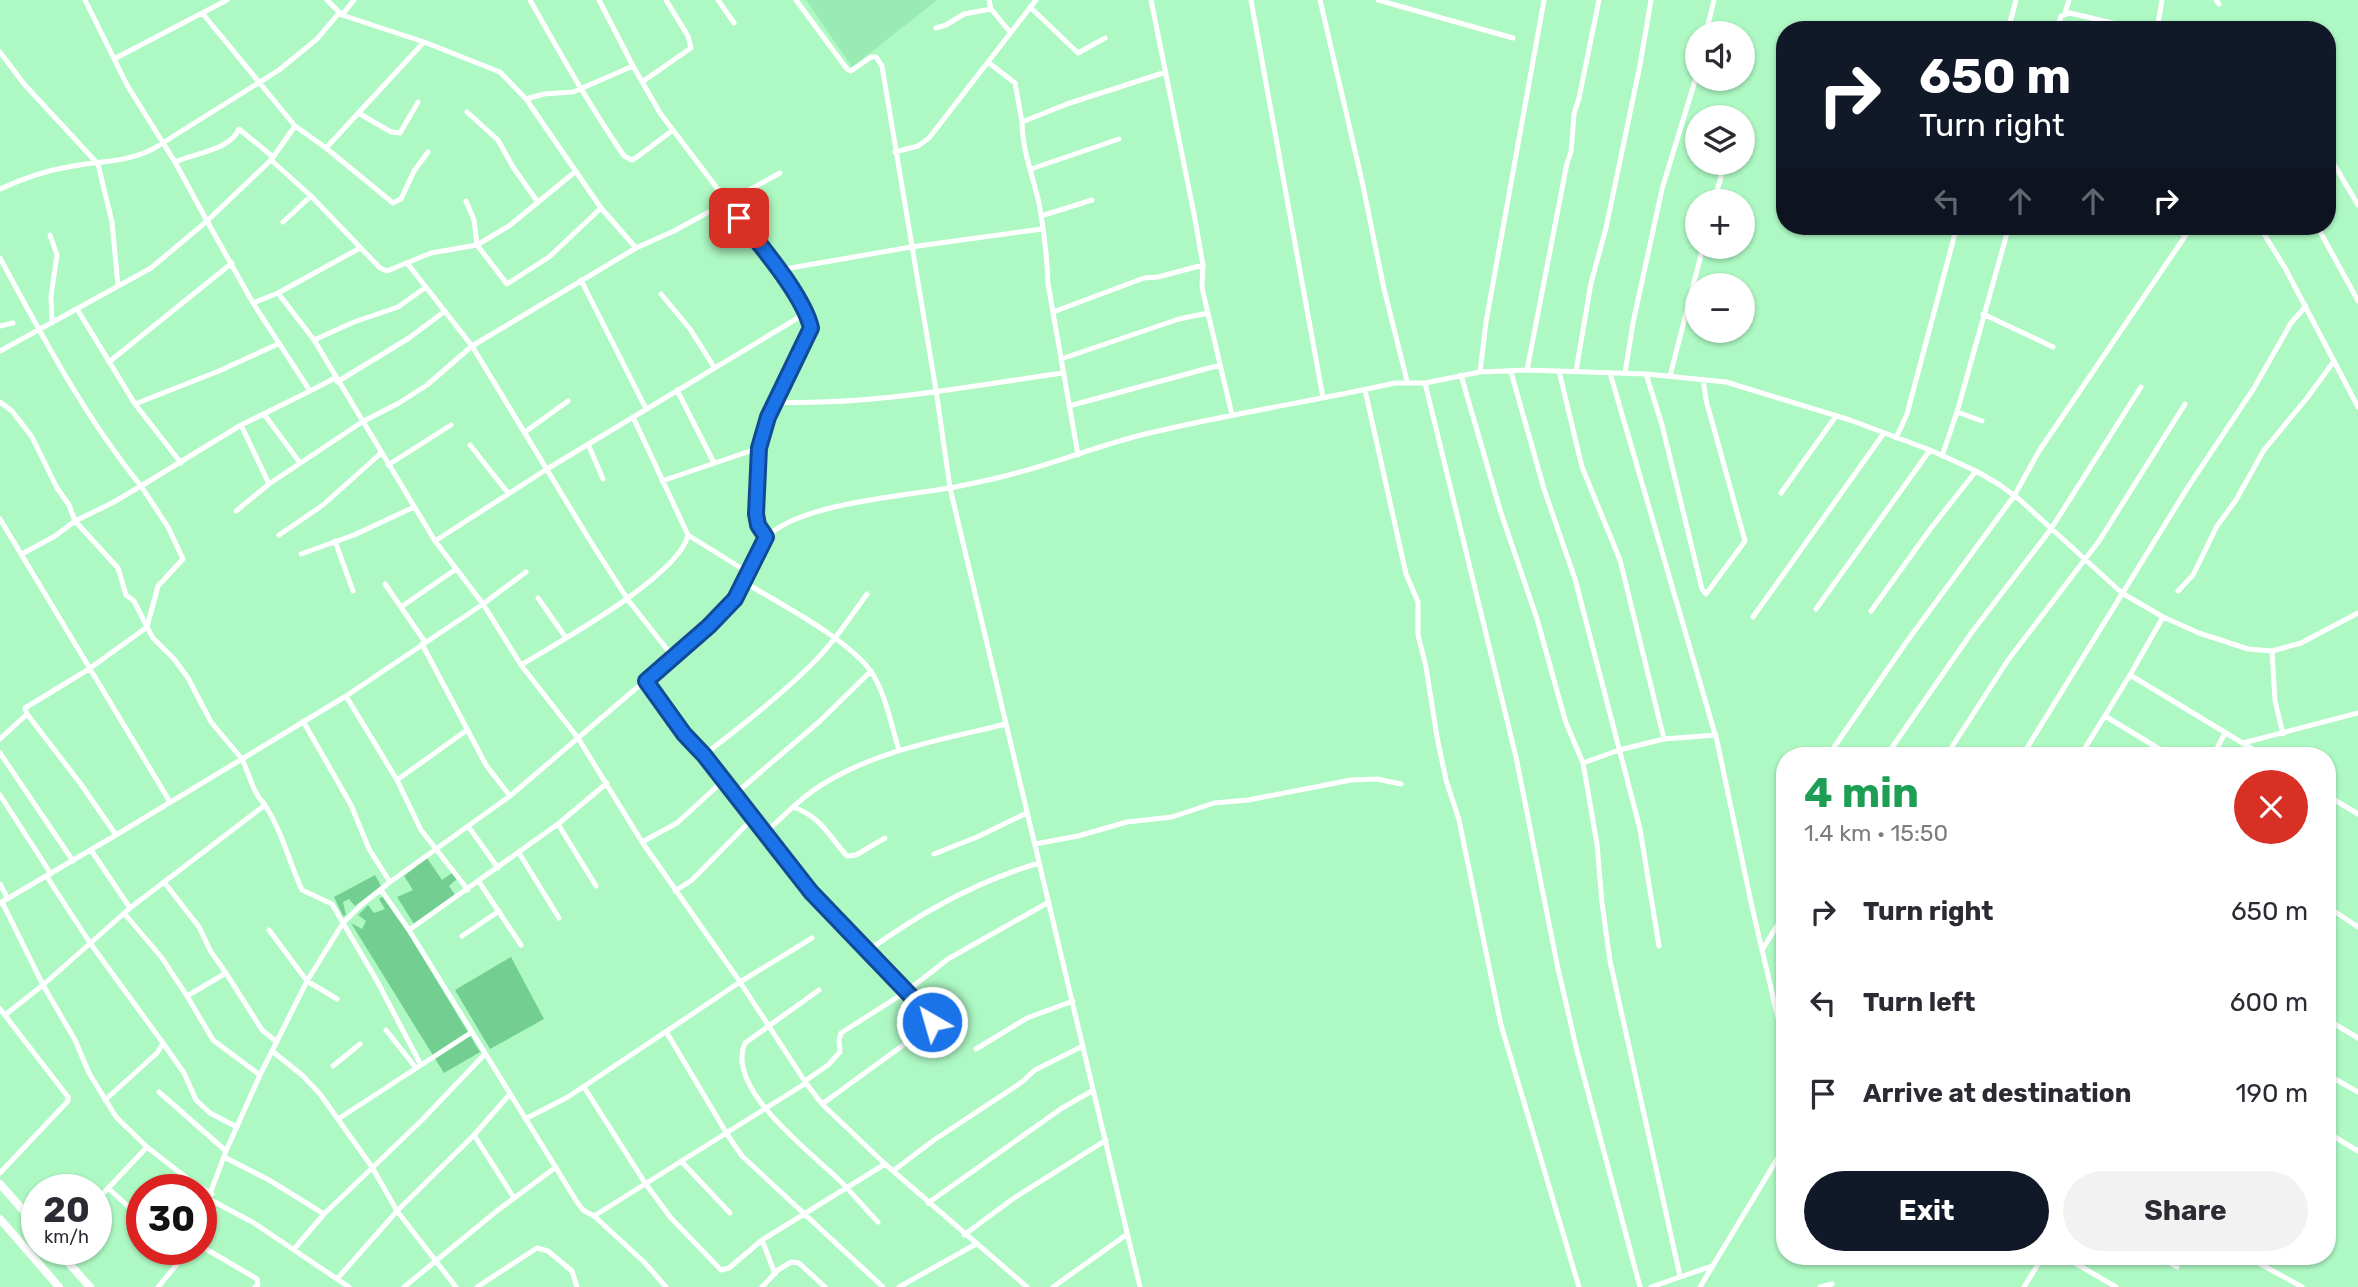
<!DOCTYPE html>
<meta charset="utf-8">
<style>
body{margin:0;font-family:Rubik,sans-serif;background:#f2f2f3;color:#2b2b33;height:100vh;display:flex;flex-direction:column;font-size:26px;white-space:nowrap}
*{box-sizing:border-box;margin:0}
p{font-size:23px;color:#7c7c81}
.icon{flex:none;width:38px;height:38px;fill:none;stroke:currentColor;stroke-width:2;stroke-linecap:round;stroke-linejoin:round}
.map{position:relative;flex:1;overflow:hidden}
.panel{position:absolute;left:1776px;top:747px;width:560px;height:518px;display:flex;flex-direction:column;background:#fff;border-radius:28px;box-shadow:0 2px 5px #0004}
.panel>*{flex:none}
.top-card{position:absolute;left:1776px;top:21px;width:560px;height:214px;border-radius:28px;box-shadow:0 2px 5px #0004;background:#111827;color:#fff;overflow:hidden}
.tools{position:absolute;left:1685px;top:21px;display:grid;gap:14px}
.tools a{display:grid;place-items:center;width:70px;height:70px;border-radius:50%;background:#fff;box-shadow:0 2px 5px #0004;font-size:35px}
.speed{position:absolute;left:21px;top:1174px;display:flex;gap:14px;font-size:35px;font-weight:700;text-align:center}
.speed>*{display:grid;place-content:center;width:91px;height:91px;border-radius:50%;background:#fff;box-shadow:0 2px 5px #0004;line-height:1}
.speed small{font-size:18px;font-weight:400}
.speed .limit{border:10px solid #d22;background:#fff;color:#111}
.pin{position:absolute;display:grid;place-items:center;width:60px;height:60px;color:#fff;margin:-30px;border-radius:14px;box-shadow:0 4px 10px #0006}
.me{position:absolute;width:77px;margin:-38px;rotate:322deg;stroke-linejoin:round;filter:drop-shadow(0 0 5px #0008)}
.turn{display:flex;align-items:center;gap:24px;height:147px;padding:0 28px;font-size:32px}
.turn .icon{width:91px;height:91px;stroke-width:2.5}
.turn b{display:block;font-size:49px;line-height:60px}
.lanes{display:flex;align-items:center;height:66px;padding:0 28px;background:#0003;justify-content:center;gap:35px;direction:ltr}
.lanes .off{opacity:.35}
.round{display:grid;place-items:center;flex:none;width:74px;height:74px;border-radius:37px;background:#f2f2f3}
.head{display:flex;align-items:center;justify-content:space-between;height:119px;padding:0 28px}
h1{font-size:42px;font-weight:700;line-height:52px;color:#1e9e55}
.primary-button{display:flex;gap:14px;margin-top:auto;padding:14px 28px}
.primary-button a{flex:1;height:80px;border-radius:42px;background:#111827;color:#fff;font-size:28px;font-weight:700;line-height:80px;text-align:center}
.primary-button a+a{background:#f2f2f3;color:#2b2b33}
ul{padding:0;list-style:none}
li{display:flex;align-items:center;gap:21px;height:91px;padding:0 28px}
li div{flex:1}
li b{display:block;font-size:26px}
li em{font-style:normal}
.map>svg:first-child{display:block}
.built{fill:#9aebb3}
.green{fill:#73cf91}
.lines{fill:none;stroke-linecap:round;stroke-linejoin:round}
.minor{stroke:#fff;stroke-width:5}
.highway{stroke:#fff;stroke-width:8}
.route-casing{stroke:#114b97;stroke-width:18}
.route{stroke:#1a73e8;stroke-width:12}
</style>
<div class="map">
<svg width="2358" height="1287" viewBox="0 0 2358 1287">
<rect width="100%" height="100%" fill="#adf8c3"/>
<path class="built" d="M806 0H937L852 67Z"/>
<path class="green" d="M427 858 442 880 452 873 457 879 449 886 455 895 414 924 397 897 413 890 404 876Z
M375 875 381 886 355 906 349 899 343 902 346 915 343 916 334 897Z
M385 895 480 1052 444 1073 351 923 362 929 366 921 358 915 368 905 374 913 385 909 379 899Z
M511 957 544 1019 490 1049 455 990Z"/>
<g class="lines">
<path class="minor" d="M530 0C560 53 589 105 624 156L632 160 637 157 673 130
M718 0 734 23
M796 0 847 69 851 71 871 57H876L882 66 936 390 950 488 1140 1287
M989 0 991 9 1010 32
M1151 0 1194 214 1203 265 1202 288 1232 415
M1251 0 1323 398
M1320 0 1362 181 1384 289 1407 381
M1378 0 1513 38
M2216 0 2219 4
M1030 7 1078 53 1105 38
M2065 13 2069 0
M203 14 295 126 326 148 424 42 342 15 327 0
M342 15 354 0
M936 28 946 25 964 14 991 9
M2008 30 2016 0
M2057 30 2061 16 2070 13 2142 30
M2157 30 2162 0
M1706 33 1714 0
M424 42 500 72 526 99 544 94 573 92 633 66 599 0
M0 52 24 84 98 164 112 222 118 286
M114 59 227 0
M989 63 1015 83 1022 122 1067 104 1166 72
M633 66 660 113 779 270 809 319 811 328 808 335 768 417 759 448 756 514 758 525 767 537
M642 82 691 48 688 36 666 0
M526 99 601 208 636 248
M467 112 498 140 513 167 537 201
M360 114 391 132 400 133 418 102
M1022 122C1022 149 1033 177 1039 203 1044 229 1047 257 1048 284L1078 455
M295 126 271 160 207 221 253 303 310 391 335 378
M326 148 393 203 401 199 414 171 428 152
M895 152 918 146 929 138 1036 0
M2328 154 2358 205
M271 160 311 196 380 268 387 271 431 253 477 245 509 226 576 171
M175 162C195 153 230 150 239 129L273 157
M1031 169 1119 139
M0 189C22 179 44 171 68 167 97 161 125 163 153 149L279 70 317 39 339 13
M466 201 474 220 477 245 507 284 549 257 601 208
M1714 201 1725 163
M1041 216 1092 200
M283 222 311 196
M2166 226 2186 235
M2259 226 2285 268 2358 407
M2317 226 2358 301
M50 235 57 255 51 296 52 323
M0 258C42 336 85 417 141 486L241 425 310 391
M407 263 472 346 589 539 628 600 673 657
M779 270 911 247 1042 229
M581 280 646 409
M278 293 314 340 435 541 483 604 526 572
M661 294 690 329 714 367
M253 303 278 293 360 248
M77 309 135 404 181 463
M1053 312 1144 278 1158 277 1203 265
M1983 314 2053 347
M0 326 13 323
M314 340 354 322 398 307 426 287
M0 351 151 268 207 221 175 162 127 85 85 0
M1061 359 1179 319 1208 313
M109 362 232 263
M1527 370 1567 163 1571 152 1574 114 1579 98 1599 0
M1559 371 1582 467 1620 560 1664 739 1716 735
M1576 371 1591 283 1606 228 1640 65 1651 0
M1480 372 1486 322 1544 0
M1511 372 1544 489 1575 579 1640 829 1659 946
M1610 373 1717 741 1752 907 1785 1048
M1625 373 1633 323 1662 189 1698 71
M1646 374 1662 425 1702 589 1706 594 1745 541 1706 400 1703 379
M1461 375 1500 510 1537 619 1566 723 1583 763 1619 750 1664 739
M1670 376 1703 247
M337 382 409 338 445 311
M1425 383 1516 757 1557 964 1577 1051 1640 1287
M677 390 714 463
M1365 390 1406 574 1418 602V635L1426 667 1437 737 1446 780 1459 820 1501 1025 1579 1287
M0 402 12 411 32 437 57 488 69 505 75 521 118 568 126 595 134 601 147 627
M776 402C870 406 970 386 1063 373
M135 404 219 371 278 344
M1069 406 1220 365
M1957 412 1982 421
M264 414 300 463
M633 417 688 535 749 573
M241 425 269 484
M525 432 568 401
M1896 438 1907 414 1957 226
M588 444 603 479
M470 445 508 493
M1942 456 1957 412 2009 226
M388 465 451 425
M662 481 759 448
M1781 493 1836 416
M236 511 269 484 362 422 399 403 427 385 472 346 636 248 674 231 780 173
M0 519 170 802
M279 535 323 505 381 453
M335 541 353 591
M435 541 547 469 806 313
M22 554 55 536 75 521 112 503 141 486 168 527 183 559 158 586 147 627
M301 554 354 535 414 507
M744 582C780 604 849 639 872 673 886 695 891 725 899 750
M385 584 425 642
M2178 591 2193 575 2217 526 2236 500 2264 450 2307 398 2334 361
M538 598 566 638
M401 607 456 569
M1816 609 1930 450
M1871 611 1931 528 1976 471
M1753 617 1884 433
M2163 617 2130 675 2264 756
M422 644 486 765 510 796
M2272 651 2275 701 2283 734
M521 665C559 642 679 576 688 535
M646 681 683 734 704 755 811 892 869 950 932 1019 931 1025 822 1104
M346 696 397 780 421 830 468 890
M2105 716 2171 756
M303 721 351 805 369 849 390 882
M0 739 27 714 25 708 89 669 147 627 153 638 174 659 188 678 211 722 242 759 346 696 483 604 521 665 578 738 642 842 740 982 806 1083 822 1104 885 1164
M2243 743 2358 713
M0 753 73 861
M704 755C740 727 776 699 809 667 831 646 849 619 867 594
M1828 756 1905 644 2014 496 2039 451 2192 226
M1886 756 1972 632 2051 529 2141 387
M1946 756 2008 660 2099 541 2185 404
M2022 756 2188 487 2254 388 2291 323 2306 306
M2080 756 2130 675
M2213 756 2225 733
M1583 763 1597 844 1602 903 1610 961 1680 1276
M397 780 467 730
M735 794 820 721 871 671
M0 795 51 874
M2328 796 2358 814
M265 805C283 833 288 860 302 890L332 904 377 981 421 1065
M794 807C823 819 827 834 847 856L856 855 885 838
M558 824 596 886
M468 826 498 868
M765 833C783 816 802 797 823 784 878 750 944 739 1006 724
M642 842 677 823 724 780
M1035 844 1078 836 1127 822 1172 817 1214 803 1248 800 1351 780 1377 779 1401 784
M91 850 130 908
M519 853 559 918
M934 854 977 837 1027 813
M47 877 90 943 163 1043 157 1053 105 1100
M164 882 199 927 211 952 226 973
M479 882 521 945
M0 884 8 899
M381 890 409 930 577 1202 583 1210 594 1216 806 1083
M675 891 692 880 753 818
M2 902 43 985 75 1040 89 1073 116 1117 147 1147 188 1179 212 1194
M0 903 116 835 80 783 27 714
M2328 907 2358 927
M124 913 162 958 187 996 226 973 262 1030 277 1042
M269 930 307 981 337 999
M409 930 558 824 607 783
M462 936 499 911
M869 950C920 913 978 881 1039 863
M1762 950 1785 913
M819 990 745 1043C725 1088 808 1150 837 1178 852 1192 864 1208 878 1222
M187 996 213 1040 260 1075
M0 1009 68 1097V1101L0 1173
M1776 1009 1785 998
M5 1015 43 985 130 908 265 805C252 792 250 775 242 759L116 835
M2328 1020 2358 1038
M386 1030 416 1068
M667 1033 727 1134 742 1156 883 1287
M163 1043 184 1073 196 1100 210 1113 237 1127
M976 1049 1027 1018 1073 1001
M272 1051 302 1075 320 1094 372 1167 397 1211 456 1287
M333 1066 360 1044
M2328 1075 2358 1092
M805 1081 828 1065 840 1052 839 1040 841 1033 907 991 948 959 1049 902
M584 1087 645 1183 671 1218 721 1270 729 1268 762 1240 885 1164 1027 1287
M159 1092 226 1151
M338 1119 472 1032
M525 1119 568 1097 740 982 812 938
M2328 1133 2358 1151
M474 1135 514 1198
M224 1157 269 1180 324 1214
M681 1161 730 1213
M893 1171 934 1140 1022 1082 1035 1070 1083 1046
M108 1188 142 1219
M209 1199 254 1223 349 1287
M96 1201 147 1147
M928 1203 1062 1108 1092 1091
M594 1216 644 1262 666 1287
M201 1218 226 1151 260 1075 307 981 343 923 360 906 390 882 510 796 709 626 735 599 767 537C798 504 903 496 949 488 967 485 984 481 1001 477 1053 465 1103 443 1154 432 1234 413 1315 401 1395 383H1425L1480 372 1527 370 1646 374 1726 382 1850 420 1930 450 1976 471 2000 485 2020 500 2122 593 2163 617 2199 633 2248 649 2272 651 2301 643 2358 613
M964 1235 1014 1198 1106 1140
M762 1240 775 1274
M201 1246 257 1279 258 1285 255 1287
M294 1249 324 1214 421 1121 485 1054
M175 1250 183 1257
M2063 1256 2116 1287
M2159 1256 2177 1267
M2246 1256 2302 1287
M337 1279 397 1211 474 1135 510 1094
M158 1287 183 1257 187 1250
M404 1287 498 1210 556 1167
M477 1287 537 1248 548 1251 572 1271 577 1287
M762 1287 778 1270 791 1262 799 1263 825 1287
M899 1287 976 1244
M1053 1287 1126 1235
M1651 1287 1712 1266
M1700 1287 1785 1146
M1820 1287 1832 1284
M2024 1287 2043 1256"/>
<path class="highway" d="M0 1184 37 1226
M0 1219 59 1287
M57 1250 90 1287"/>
</g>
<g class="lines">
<g class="route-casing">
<path id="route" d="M739 218C760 245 804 296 811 328L768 417 759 448 756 514 758 525 766 537 735 599 709 626 646 681 684 734 704 755 811 892 930 1016 932 1022"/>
</g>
<use href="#route" class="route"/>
</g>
</svg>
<div class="tools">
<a><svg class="icon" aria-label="sound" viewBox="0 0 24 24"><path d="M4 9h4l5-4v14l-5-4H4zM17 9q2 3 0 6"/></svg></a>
<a><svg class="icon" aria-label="layers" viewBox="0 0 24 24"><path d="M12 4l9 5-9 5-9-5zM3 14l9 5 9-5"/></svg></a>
<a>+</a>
<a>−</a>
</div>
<div class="speed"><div>20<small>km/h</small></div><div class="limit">30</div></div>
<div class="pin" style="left:739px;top:218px;background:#d93025"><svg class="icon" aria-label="arrive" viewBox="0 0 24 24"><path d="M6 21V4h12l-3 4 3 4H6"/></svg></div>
<svg class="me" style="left:932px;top:1022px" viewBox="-20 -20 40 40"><circle r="17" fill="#1a73e8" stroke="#fff" stroke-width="3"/><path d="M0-11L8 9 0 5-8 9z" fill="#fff"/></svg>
<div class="top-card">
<div class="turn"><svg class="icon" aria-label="right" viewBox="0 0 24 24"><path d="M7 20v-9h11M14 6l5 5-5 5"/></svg><div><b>650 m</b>Turn right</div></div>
<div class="lanes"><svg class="icon off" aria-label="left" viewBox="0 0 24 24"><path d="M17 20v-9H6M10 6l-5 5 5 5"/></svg><svg class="icon off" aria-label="ahead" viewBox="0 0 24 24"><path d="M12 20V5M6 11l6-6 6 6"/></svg><svg class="icon off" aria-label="ahead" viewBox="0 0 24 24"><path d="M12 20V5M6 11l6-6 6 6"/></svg><svg class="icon" aria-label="right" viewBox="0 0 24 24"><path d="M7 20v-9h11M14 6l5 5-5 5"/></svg></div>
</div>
<section class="panel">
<div class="head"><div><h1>4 min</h1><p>1.4 km · 15:50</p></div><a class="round" style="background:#d93025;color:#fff"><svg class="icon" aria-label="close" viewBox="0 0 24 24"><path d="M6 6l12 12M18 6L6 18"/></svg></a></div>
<ul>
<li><svg class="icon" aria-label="right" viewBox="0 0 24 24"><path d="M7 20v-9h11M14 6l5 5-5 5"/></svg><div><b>Turn right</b></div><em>650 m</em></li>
<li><svg class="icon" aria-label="left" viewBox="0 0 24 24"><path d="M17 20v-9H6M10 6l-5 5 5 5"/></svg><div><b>Turn left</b></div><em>600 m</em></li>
<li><svg class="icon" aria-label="arrive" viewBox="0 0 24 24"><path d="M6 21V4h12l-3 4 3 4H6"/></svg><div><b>Arrive at destination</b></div><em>190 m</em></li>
</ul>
<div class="primary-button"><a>Exit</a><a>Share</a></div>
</section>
</div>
